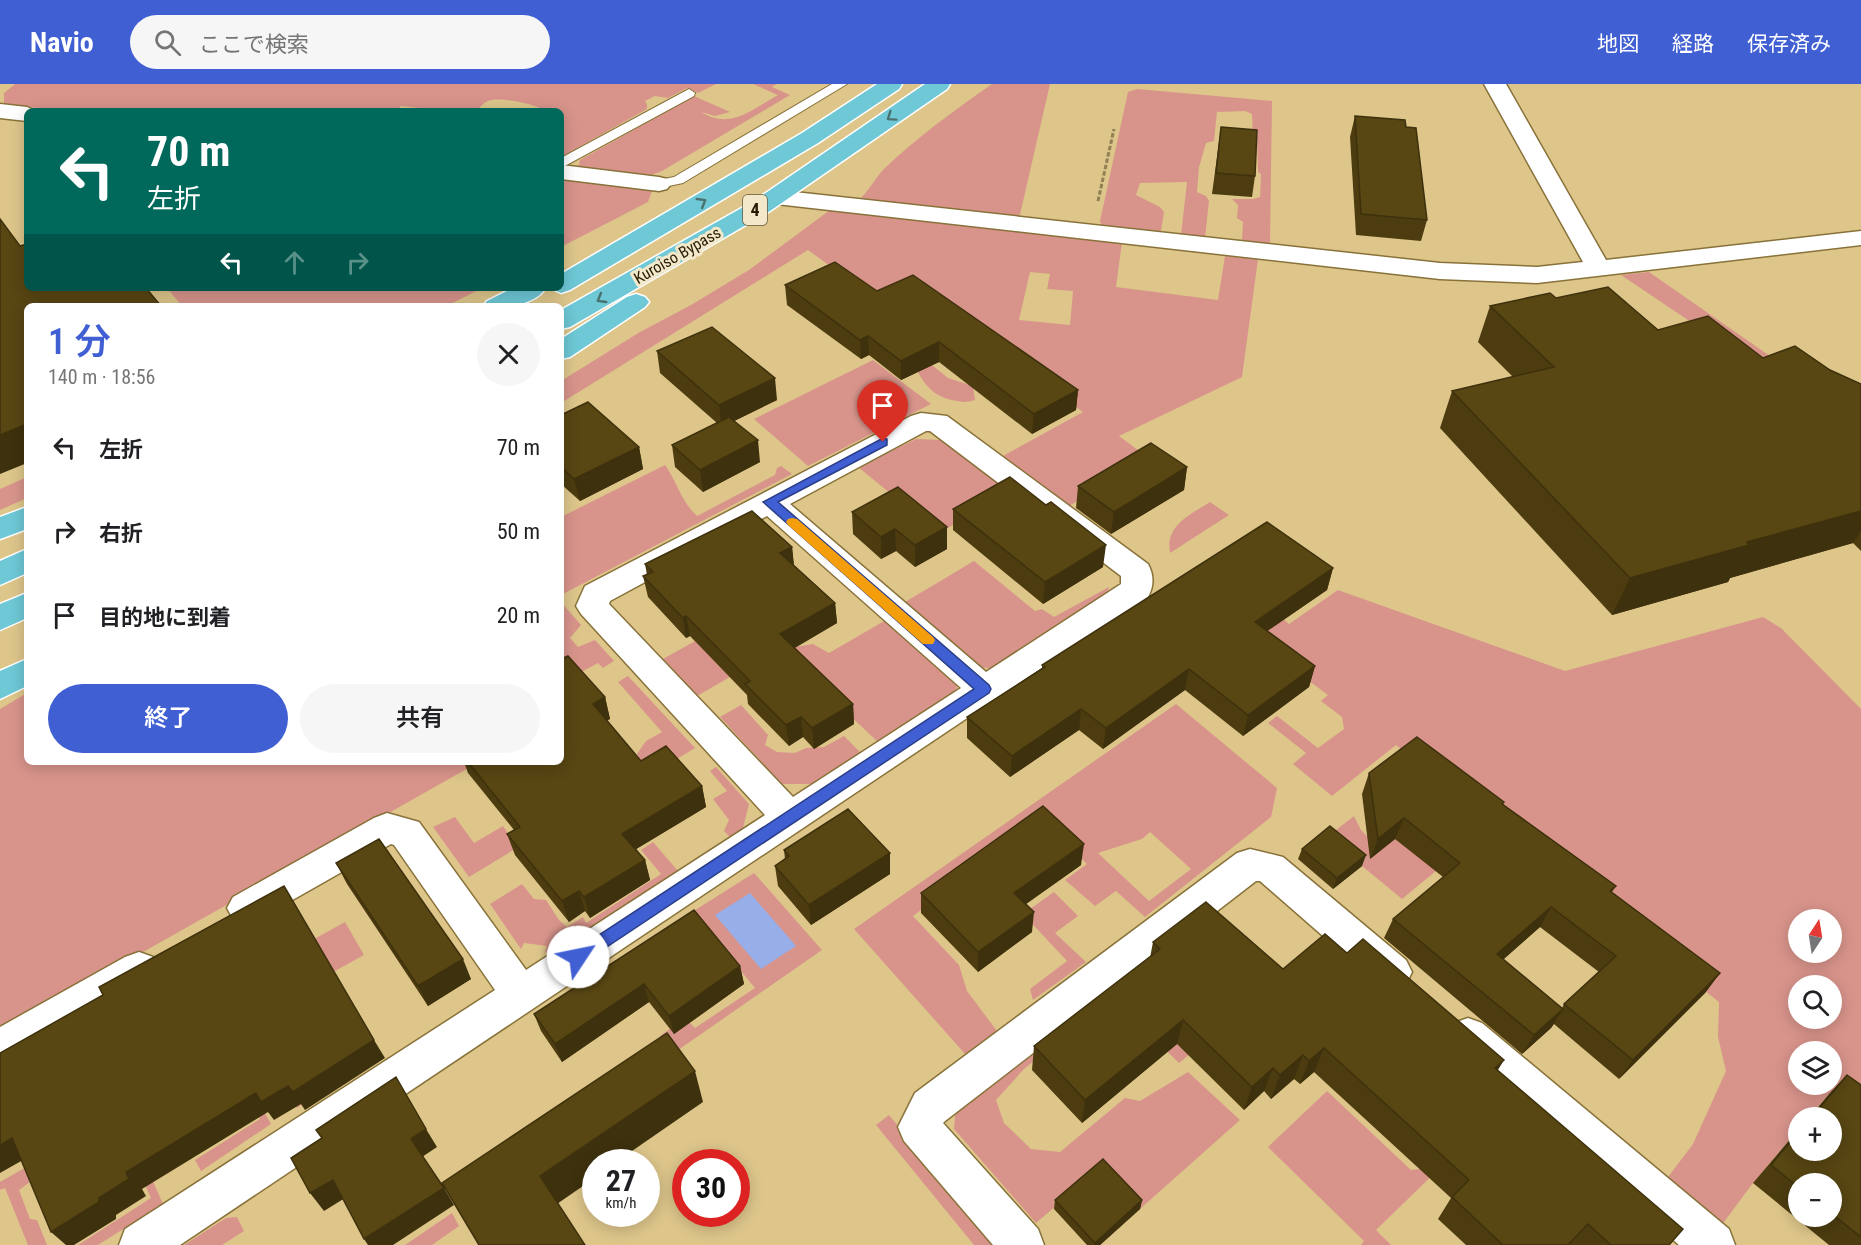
<!DOCTYPE html>
<html lang="ja">
<meta charset="utf-8">
<style>
body{margin:0;font-family:"Roboto Condensed","Noto Sans JP",sans-serif;background:#f6f6f6;color:#202124;height:100vh;display:flex;flex-direction:column;font-size:22px;white-space:nowrap}
*{box-sizing:border-box;margin:0}
p{font-size:20px;color:#757577}
.icon{flex:none;width:33px;height:33px;fill:none;stroke:currentColor;stroke-width:2;stroke-linecap:round;stroke-linejoin:round}
.map{position:relative;flex:1;overflow:hidden}
.side{position:absolute;left:24px;top:219px;width:540px;height:462px;display:flex;flex-direction:column;background:#fff;border-radius:9px;box-shadow:0 3px 15px #0003}
.side>*{flex:none}
.hud{position:absolute;left:24px;top:24px;width:540px;height:183px;border-radius:9px;box-shadow:0 3px 15px #0003;background:#00695c;color:#fff;overflow:hidden}
.needle{width:39px;rotate:12deg}
.tools{position:absolute;left:1788px;top:825px;display:grid;gap:12px}
.tools a{display:grid;place-items:center;width:54px;height:54px;border-radius:50%;background:#fff;box-shadow:0 3px 15px #0003;font-size:30px}
.speed{position:absolute;left:582px;top:1065px;display:flex;gap:12px;font-size:30px;font-weight:700;text-align:center}
.speed>*{display:grid;place-content:center;width:78px;height:78px;border-radius:50%;background:#fff;box-shadow:0 3px 15px #0003;line-height:1}
.speed small{font-size:15px;font-weight:400}
.speed .limit{border:9px solid #d22;background:#fff;color:#111}
.pin{position:absolute;display:grid;place-items:center;width:51px;height:51px;color:#fff;margin:-62px -26px;border-radius:50% 50% 50% 0;rotate:-45deg;box-shadow:0 0 6px #0007}
.pin .icon{rotate:45deg}
.me{position:absolute;width:66px;margin:-33px;rotate:56deg;stroke-linejoin:round;filter:drop-shadow(0 0 4px #0008)}
.turn{display:flex;align-items:center;gap:21px;height:126px;padding:0 24px;font-size:27px}
.turn .icon{width:78px;height:78px;stroke-width:2.5}
.turn b{display:block;font-size:42px;line-height:51px}
.lanes{display:flex;align-items:center;height:57px;padding:0 24px;background:#0003;justify-content:center;gap:30px;direction:ltr}
.lanes .off{opacity:.35}
.round{display:grid;place-items:center;flex:none;width:63px;height:63px;border-radius:32px;background:#f6f6f6}
.summary{display:flex;align-items:center;justify-content:space-between;height:102px;padding:0 24px}
h1{font-size:36px;font-weight:600;line-height:45px;color:#405fd2}
.button{display:flex;gap:12px;margin-top:auto;padding:12px 24px}
.button a{flex:1;height:69px;border-radius:36px;background:#405fd2;color:#fff;font-size:24px;font-weight:600;line-height:69px;text-align:center}
.button a+a{background:#f6f6f6;color:#202124}
ul{padding:0;list-style:none}
li{display:flex;align-items:center;gap:18px;height:84px;padding:0 24px}
li div{flex:1}
li b{display:block;font-size:22px}
li em{font-style:normal}
header{display:flex;align-items:center;gap:36px;box-sizing:border-box;height:84px;padding:0 30px;background:#405fd2;color:#fff}
header strong{font-size:28px}
nav{display:flex;gap:33px;margin-inline-start:auto;font-size:21px}
.search{width:420px;height:54px;background:#f6f6f6;display:flex;align-items:center;gap:15px;box-sizing:border-box;padding:0 21px;border-radius:33px;color:#757577;font-size:22px}
.map>svg:first-child{display:block}
.green{fill:#d8948b;fill-rule:evenodd}
.water{fill:#97aee8}
.lines{fill:none;stroke-linecap:round;stroke-linejoin:round}
.service-casing{stroke:#887239;stroke-width:2}
.minor-casing{stroke:#887239;stroke-width:3}
.trunk-casing{stroke:#fff;stroke-width:3}
.path{stroke:#918053;stroke-width:3;stroke-dasharray:4.5 2;stroke-linecap:butt}
.service{fill:#fff;fill-rule:evenodd}
.minor{fill:#fff;fill-rule:evenodd}
.trunk{fill:#6ec8d6;fill-rule:evenodd}
.wall{fill:#4c3c10;fill-rule:evenodd}
.shaded-wall{fill:#3e310d}
.building{fill:#584613;stroke:#3e310d;stroke-width:1.5}
.oneway{stroke:#4a726e}
.route{fill:#405fd2;stroke:#2a3e88;stroke-width:1.5}
.slow{fill:#f59e0b}
.labels{text-anchor:middle;stroke-width:6;stroke-linejoin:round;paint-order:stroke}
.far-street-label{font-size:16px;fill:#261d05;stroke:#f4e8cb}
.shield{fill:#f4e8cb;stroke:#645a40;stroke-width:1.5}
.shield-label{font-size:18px;font-weight:bold;fill:#261d05}
</style>
<header>
<strong>Navio</strong>
<div class="search"><svg class="icon" aria-label="search" viewBox="0 0 24 24"><circle cx="10" cy="10" r="6"/><path d="M15 15l6 6"/></svg>ここで検索</div>
<nav><a>地図</a><a>経路</a><a>保存済み</a></nav>
</header>
<div class="map">
<svg width="1861" height="1161" viewBox="0 0 1861 1161">
<rect width="100%" height="100%" fill="#dec68b"/>
<path class="green" d="M15 0H716L698 9 687 4 668 14 655 12 645 17 647 20V25L561 73V27H538L539 24C532 19 502 14 492 16 485 17 481 22 477 27H446L401 22 397 27H62L4 20V9Z
M753 0H777L772 3 790 11 662 87 649 92 578 84 580 76 694 12 730 28 715 32 701 28C731 46 751 26 778 11Z
M992 0H1050L1019 135 1122 158 1116 203 1218 216 1225 172 1258 175 1242 293 1119 352 1150 375 1069 422 1003 372 1083 328 914 205 881 219 808 166 561 319V297L640 248 691 221 749 186 830 126 878 130 858 117C869 107 875 94 884 85 917 53 955 26 992 0ZM1030 188 1050 190 1047 205 1073 207 1070 241 1019 236Z
M1137 5 1272 17 1270 161 1242 157 1243 138 1237 134 1238 121 1232 115H1253L1260 113 1261 90 1258 88 1257 58 1253 54 1252 30 1245 27 1217 28 1214 57 1206 59 1199 83 1197 108 1206 112 1209 117 1205 154 1181 151 1187 98 1140 99 1136 111 1160 123 1164 128 1161 147 1153 149 1102 143 1100 137 1128 8Z
M561 93 643 102 652 107 648 118 561 163Z
M1649 188 1859 334 1817 323 1621 191Z
M167 204H482L447 222H182Z
M907 261 948 294 973 302 975 316C966 319 961 318 952 316 924 310 916 286 907 261Z
M873 276 931 320 808 382 754 335Z
M916 355 942 356 1012 408 939 449 858 383Z
M665 381C677 398 681 417 697 432L775 391 777 384 781 382 792 390 561 511V433Z
M27 393V414L0 426V405Z
M1210 418 1229 431 1170 469C1165 441 1190 431 1210 418Z
M839 460 905 518 974 477 1035 527 1042 525 1054 533 1109 503 1107 510 993 585 970 581 835 462Z
M1338 506 1565 587 1763 533 1781 544 1861 625V1034L1829 1010 1809 1033 1798 1034V1046L1753 1099 1721 1142 1665 1097 1693 1060 1726 987 1718 953 1719 918 1396 661 1332 712 1293 680 1306 669 1268 639 1277 632 1318 664 1344 645 1342 633 1321 617 1328 611 1262 562 1219 524 1277 530 1289 540ZM1798 836H1832V868H1798ZM1798 902H1832V934H1798ZM1798 968H1832V1000H1798Z
M753 511 795 563 813 560 829 569 886 536 959 594 955 610 878 658 832 615Z
M561 518 581 541 570 554 578 563 595 556 614 577 603 584 598 579 561 599Z
M695 557 730 593 697 612 663 575Z
M628 592 695 664 650 691 561 678 647 689 637 670 646 657 662 648 618 598Z
M27 609V678H479L0 949V625Z
M1176 620 1277 704 1271 733 1145 833 1116 807 1095 822 1065 796 1087 780 1076 769 962 795 913 832 959 881 967 907 997 947 966 971 854 845ZM1150 748 1191 785 1149 817 1098 769 1142 755Z
M741 621 768 651 765 661 777 668 795 669 806 664 824 663 844 652 862 670 816 700H782L720 633Z
M716 683 749 720 743 744 730 753 724 747 729 736 713 715 727 707 710 687Z
M1354 732 1361 746 1372 757 1405 747 1436 787 1402 815 1327 753Z
M455 733 474 759 503 742 509 751 530 756 469 793 433 743Z
M653 758 678 787 551 868H545L547 862 524 859 521 865 490 820 522 800 534 815 546 816 559 836 567 843 583 833 586 839 661 790 641 766Z
M754 789 822 866 671 971 660 952 685 934 695 944 755 904 692 828Z
M1054 808 1078 832 1055 849 1086 878 1033 916 1030 905 1067 877 1023 830Z
M345 838 364 871 326 892 307 859Z
M1119 892 1208 955 1179 979 1112 914 1024 985 996 1016 1004 1039 1031 1065 1060 1068 1125 1014 1140 1017 1188 988 1240 1036 1140 1125 1101 1084 1036 1139 954 1045 956 1019Z
M106 915 140 990H150L217 951 221 959 254 940 277 983 285 982 304 1019 297 1024 276 990 252 1005 271 1040 201 1087 195 1076 260 1035 221 960 117 1021 135 1060 142 1061 171 1045 179 1064 147 1084 163 1120 98 1161H78L151 1114 83 965 104 951 93 922Z
M1327 1007 1411 1086 1420 1085 1515 1011 1376 1146 1391 1161H1361L1364 1157 1268 1063Z
M889 1031 995 1161H974L876 1041Z
M28 1082 34 1095 19 1106 30 1135 37 1136 47 1161H28L5 1104 0 1106V1098Z
M452 1129 459 1142 432 1161H405Z
M237 1133 244 1147 222 1161H184L226 1134Z"/>
<path class="water" d="M750 809 796 862 761 885 715 831Z"/>
<g class="lines">
<g class="service-casing">
<path id="service" d="M832 0H847L683 99 659 104 652 100 654 97 674 93Z
M689 5 695 9 694 12 561 84V74Z"/>
</g>
<g class="minor-casing">
<path id="minor" d="M1484 0H1506L1606 176 1861 147V161L1537 199 1440 195 776 120 768 118 764 113 768 108 776 106 1440 179 1537 183 1583 178Z
M0 20 27 23 36 27H27V37L0 34Z
M561 81 659 93 667 95 671 100 667 105 659 107 561 95Z
M921 329 947 332 1148 480C1154 491 1154 502 1148 513L180 1161H119L125 1145 495 906 394 761 391 760 259 835 246 840 233 835 227 824 233 813 374 734 387 729 419 738 526 886 765 731 581 530 576 522 585 502 911 332ZM926 347H930L1121 492V500L986 588 790 420ZM767 432 961 604 793 713 609 520 610 517Z
M1250 765 1283 773 1406 876 1412 888 1406 900 1392 905 1378 900 1260 797H1256L945 1037 943 1039 1038 1145 1044 1161H993L904 1057 898 1043 915 1009 1237 769Z
M139 868 153 873 159 885 153 897 14 977 0 983V943L125 873Z
M1468 934 1482 939 1729 1145 1735 1161H1679L1454 965 1448 952 1454 939Z"/>
</g>
<g class="trunk-casing">
<path id="trunk" d="M877 0H902L899 5 818 59 570 206 561 209 550 204H561V190L802 49Z
M925 0H950L947 5 770 127 570 243 561 245V226L754 117Z
M513 204H546C532 224 504 222 483 222L487 217Z
M636 210 645 213 649 218 645 223 570 273 561 275V255L627 213Z
M27 423V445L0 455V433Z
M27 465V489L0 501V477Z
M27 509V534L0 546V520Z
M27 575V602L0 615V587Z"/>
</g>
<path class="path" d="M1098 117 1114 45"/>
<use href="#service" class="service"/>
<use href="#minor" class="minor"/>
<use href="#trunk" class="trunk"/>
</g>
<path class="wall" d="M1355 32 1427 136 1421 157 1356 151 1350 53Z
M1221 43 1255 92 1252 113 1212 110Z
M785 201 877 207 1078 306 1076 326 1032 350 939 278 901 296 869 271 861 275 787 221Z
M1556 214 1658 246 1763 274 1830 286 1861 300V467L1853 459 1730 494 1728 498 1612 531 1440 344 1452 307 1513 293 1478 258 1490 222Z
M657 267 777 316 734 337 760 378 703 408 675 383 672 361 717 339 660 289Z
M561 331 639 363 643 385 580 417 561 400Z
M1187 383 1184 406 1111 450 1076 424 1078 402Z
M953 425 1103 483 1043 520 953 446Z
M852 428 947 443V465L915 483 896 467 881 475 853 450Z
M792 463 794 481 835 519 837 539 794 564 853 620 854 640 814 665 803 653 789 662 748 620 747 611 690 552 686 554 648 513 643 492 647 491 645 480Z
M1333 484 1327 506 1267 547 1315 582 1309 603 1243 652 1185 606 1103 665 1079 646 1010 693 967 654V633L1042 584V581Z
M605 613 610 635 607 636 641 677 702 702 706 723 636 765 645 776 650 796 590 834 585 827 569 838 515 771 507 750 514 746 468 689 464 678H561Z
M1369 689 1504 718 1503 720 1616 802 1612 808 1720 889 1705 909 1619 995 1554 940 1551 944 1522 970 1384 854 1393 835 1443 793 1395 755 1370 775 1362 710ZM1540 843 1599 888 1564 920 1562 924 1503 875Z
M1302 765 1362 782 1333 805 1298 775Z
M784 766 890 790 811 841 778 802 775 782 785 775Z
M336 779 471 895 428 922 347 800Z
M1081 781 1026 820 1032 848 978 888 921 829V809Z
M694 826 740 882 744 900 674 950 649 918 562 978 541 947 534 930Z
M1153 858 1283 885 1347 869 1497 986 1669 1161H1466L1438 1135 1451 1114 1314 988 1300 1000 1294 995 1271 1015 1264 1007 1244 1026 1177 960 1082 1039 1032 986 1034 962 1150 874Z
M1847 991 1861 1001V1161H1829L1753 1099 1798 1046V1066L1832 1034H1809L1829 1010ZM1798 1100H1832V1132H1798Z
M1055 1116H1142L1140 1125 1100 1161H1087L1054 1125Z"/>
<path class="shaded-wall" d="M868 252 869 271 861 275 860 256Z
M939 258V278L901 296V277Z
M775 294 777 316 722 343 719 321Z
M1078 306 1076 326 1032 350 1034 330Z
M27 340V379L0 390V351Z
M758 356 760 378 703 408 700 386Z
M639 363 643 385 580 417 574 395Z
M1187 383 1184 406 1111 450 1114 428Z
M1861 427V447L1853 459 1730 494 1728 498 1612 531 1630 494 1747 458Z
M947 443V465L915 483V461Z
M895 445 896 467 881 475V453Z
M1106 461 1103 483 1043 520 1045 498Z
M792 463 794 484 780 469Z
M1333 484 1327 506 1250 559 1255 538Z
M835 519 837 539 783 571 780 550Z
M686 532 690 552 686 554 683 534Z
M1315 582 1309 603 1243 652 1248 631Z
M1189 585 1185 606 1103 665 1106 644Z
M605 613 610 635 598 641 593 620Z
M853 620 854 640 814 665 812 644Z
M1081 625 1079 646 1010 693 1012 672Z
M801 633 803 653 789 662 786 641Z
M702 702 706 723 628 770 622 750Z
M1404 734 1395 755 1370 775 1378 755Z
M1084 760 1081 781 1013 829 1014 809Z
M890 769V790L811 841 809 821Z
M1366 771 1362 782 1333 805 1337 794Z
M645 776 650 796 590 834 584 813Z
M579 807 585 827 569 838 562 817Z
M1551 823 1540 843 1487 890 1497 870Z
M1034 828 1032 848 978 888V868Z
M463 875 471 895 428 922 418 902Z
M740 882 744 900 674 950 669 932Z
M1720 889 1705 909 1619 995 1633 976Z
M644 900 649 918 562 978 555 960Z
M1563 925 1551 944 1522 970 1534 951Z
M1183 936 1177 960 1082 1039 1085 1016Z
M374 956 385 974 305 1026 301 1020 274 1036 268 1028 142 1105 146 1112 116 1131V1135L74 1161H66L51 1148 99 1114 126 1088 256 1009 288 1002Z
M1324 964 1314 988 1300 1000 1309 977Z
M1303 971 1294 995 1271 1015 1280 991Z
M1504 976 1490 999 1495 984Z
M1273 984 1264 1007 1244 1026 1252 1003Z
M695 987 703 1018 616 1078H596V1093L554 1122 540 1092Z
M426 1045 437 1063 422 1073 411 1055Z
M12 1054 30 1072 0 1089V1061Z
M333 1096 345 1114 324 1127 310 1109Z
M444 1104 454 1121 393 1161H368L364 1155Z
M1142 1116 1140 1125 1100 1161H1094L1095 1159Z"/>
<path class="building" d="M1355 32 1405 36 1406 43 1416 44 1427 136 1361 130Z
M1221 43 1257 46 1255 92 1216 89Z
M0 135 20 162 27 160V204H146L161 222H27V340L0 351Z
M835 178 877 207 913 191 1078 306 1034 330 939 258 901 277 868 252 860 256 785 201Z
M1608 203 1658 246 1708 232 1763 274 1795 262 1830 286 1861 300V427L1747 458 1749 461 1630 494 1452 307 1554 283 1490 222 1550 209 1556 214Z
M712 243 775 294 719 321 657 267Z
M588 318 639 363 574 395 561 383V331Z
M729 333 758 356 700 386 672 361Z
M1151 359 1187 383 1114 428 1078 402Z
M1010 393 1046 421 1051 418 1106 461 1045 498 953 425Z
M898 403 947 443 915 461 895 445 881 453 852 428Z
M752 427 792 463 780 469 835 519 780 550 853 620 812 644 801 633 786 641 745 600 750 597 686 532 683 534 643 492 653 488 645 480Z
M1267 438 1333 484 1255 538 1315 582 1248 631 1189 585 1106 644 1081 625 1012 672 967 633 1045 583 1042 581Z
M568 572 605 613 593 620 641 677 666 662 702 702 622 750 645 776 584 813 579 807 562 817 507 750 520 743 468 678H561V575Z
M1417 653 1504 718 1502 720 1616 802 1610 807 1720 889 1633 976 1564 920 1616 872 1551 823 1497 870 1563 925 1534 951 1393 835 1460 779 1404 734 1378 755 1369 689Z
M1043 722 1084 760 1014 809 1034 828 978 868 921 809Z
M848 725 890 769 809 821 775 782 789 772 784 766Z
M1330 742 1366 771 1337 794 1302 765Z
M379 755 463 875 418 902 336 779Z
M284 802 374 956 293 1008 288 1002 261 1018 256 1009 126 1088 129 1095 99 1114V1118L51 1148 12 1054 0 1061V969L103 911 99 903Z
M1206 818 1283 885 1325 850 1347 869 1363 855 1504 976 1495 984 1683 1145 1669 1161H1611L1588 1140 1568 1161H1503L1452 1113 1469 1096 1324 964 1309 977 1303 971 1280 991 1273 984 1252 1003 1183 936 1085 1016 1034 962 1160 865 1153 858Z
M694 826 740 882 669 932 644 900 555 960 534 930Z
M667 949 695 987 540 1092 585 1161H479L442 1099Z
M1847 991 1861 1001V1153L1832 1130V1100H1798V1103L1771 1081 1798 1048V1066H1832V1034H1811Z
M396 993 426 1045 411 1055 444 1104 364 1155 333 1096 310 1109 291 1074 322 1054 316 1046Z
M1103 1075 1142 1116 1095 1159 1055 1116Z"/>
<defs><path id="oneway-chevron" d="M-2-3.5L2.5 0L-2 3.5" fill="none" stroke-width="1.6" stroke-linecap="round" stroke-linejoin="round" transform="scale(1.5)"/></defs>
<g class="oneway">
<use href="#oneway-chevron" transform="translate(891 33) rotate(145)"/>
<use href="#oneway-chevron" transform="translate(702 118) rotate(-31)"/>
<use href="#oneway-chevron" transform="translate(601 215) rotate(150)"/>
</g>
<path class="route" d="M883 354 887 355V361L778 418 989 601 991 605 989 609 584 878 578 880 573 878 570 873 573 868 974 605 763 418Z"/>
<path class="slow" d="M792 434 797 435 933 553 935 556 933 560H923L788 441 786 438 788 435Z"/>
<g class="labels">
<g class="far-street-label">
<text transform="translate(677 171) rotate(-30)" y="6">Kuroiso Bypass</text>
</g>
<rect class="shield" x="743" y="111" width="24" height="30" rx="4.5"/>
<g class="shield-label">
<text x="755" y="132">4</text>
</g>
</g>
</svg>
<div class="tools">
<a><svg class="needle" viewBox="-14 -14 28 28"><path d="M0-13l5 13h-10z" fill="#e53935"/><path d="M0 13l5-13h-10z" fill="#757577"/></svg></a>
<a><svg class="icon" aria-label="search" viewBox="0 0 24 24"><circle cx="10" cy="10" r="6"/><path d="M15 15l6 6"/></svg></a>
<a><svg class="icon" aria-label="layers" viewBox="0 0 24 24"><path d="M12 4l9 5-9 5-9-5zM3 14l9 5 9-5"/></svg></a>
<a>+</a>
<a>−</a>
</div>
<div class="speed"><div>27<small>km/h</small></div><div class="limit">30</div></div>
<div class="pin" style="left:883px;top:358px;background:#d93025"><svg class="icon" aria-label="arrive" viewBox="0 0 24 24"><path d="M6 21V4h12l-3 4 3 4H6"/></svg></div>
<svg class="me" style="left:578px;top:873px" viewBox="-20 -20 40 40"><circle r="19" fill="#fff"/><path d="M0-13L10 11 0 6-10 11z" fill="#405fd2"/></svg>
<div class="hud">
<div class="turn"><svg class="icon" aria-label="left" viewBox="0 0 24 24"><path d="M17 20v-9H6M10 6l-5 5 5 5"/></svg><div><b>70 m</b>左折</div></div>
<div class="lanes"><svg class="icon" aria-label="left" viewBox="0 0 24 24"><path d="M17 20v-9H6M10 6l-5 5 5 5"/></svg><svg class="icon off" aria-label="ahead" viewBox="0 0 24 24"><path d="M12 20V5M6 11l6-6 6 6"/></svg><svg class="icon off" aria-label="right" viewBox="0 0 24 24"><path d="M7 20v-9h11M14 6l5 5-5 5"/></svg></div>
</div>
<section class="side">
<div class="summary"><div><h1>1 分</h1><p>140 m · 18:56</p></div><a class="round"><svg class="icon" aria-label="close" viewBox="0 0 24 24"><path d="M6 6l12 12M18 6L6 18"/></svg></a></div>
<ul>
<li><svg class="icon" aria-label="left" viewBox="0 0 24 24"><path d="M17 20v-9H6M10 6l-5 5 5 5"/></svg><div><b>左折</b></div><em>70 m</em></li>
<li><svg class="icon" aria-label="right" viewBox="0 0 24 24"><path d="M7 20v-9h11M14 6l5 5-5 5"/></svg><div><b>右折</b></div><em>50 m</em></li>
<li><svg class="icon" aria-label="arrive" viewBox="0 0 24 24"><path d="M6 21V4h12l-3 4 3 4H6"/></svg><div><b>目的地に到着</b></div><em>20 m</em></li>
</ul>
<div class="button"><a>終了</a><a>共有</a></div>
</section>
</div>
